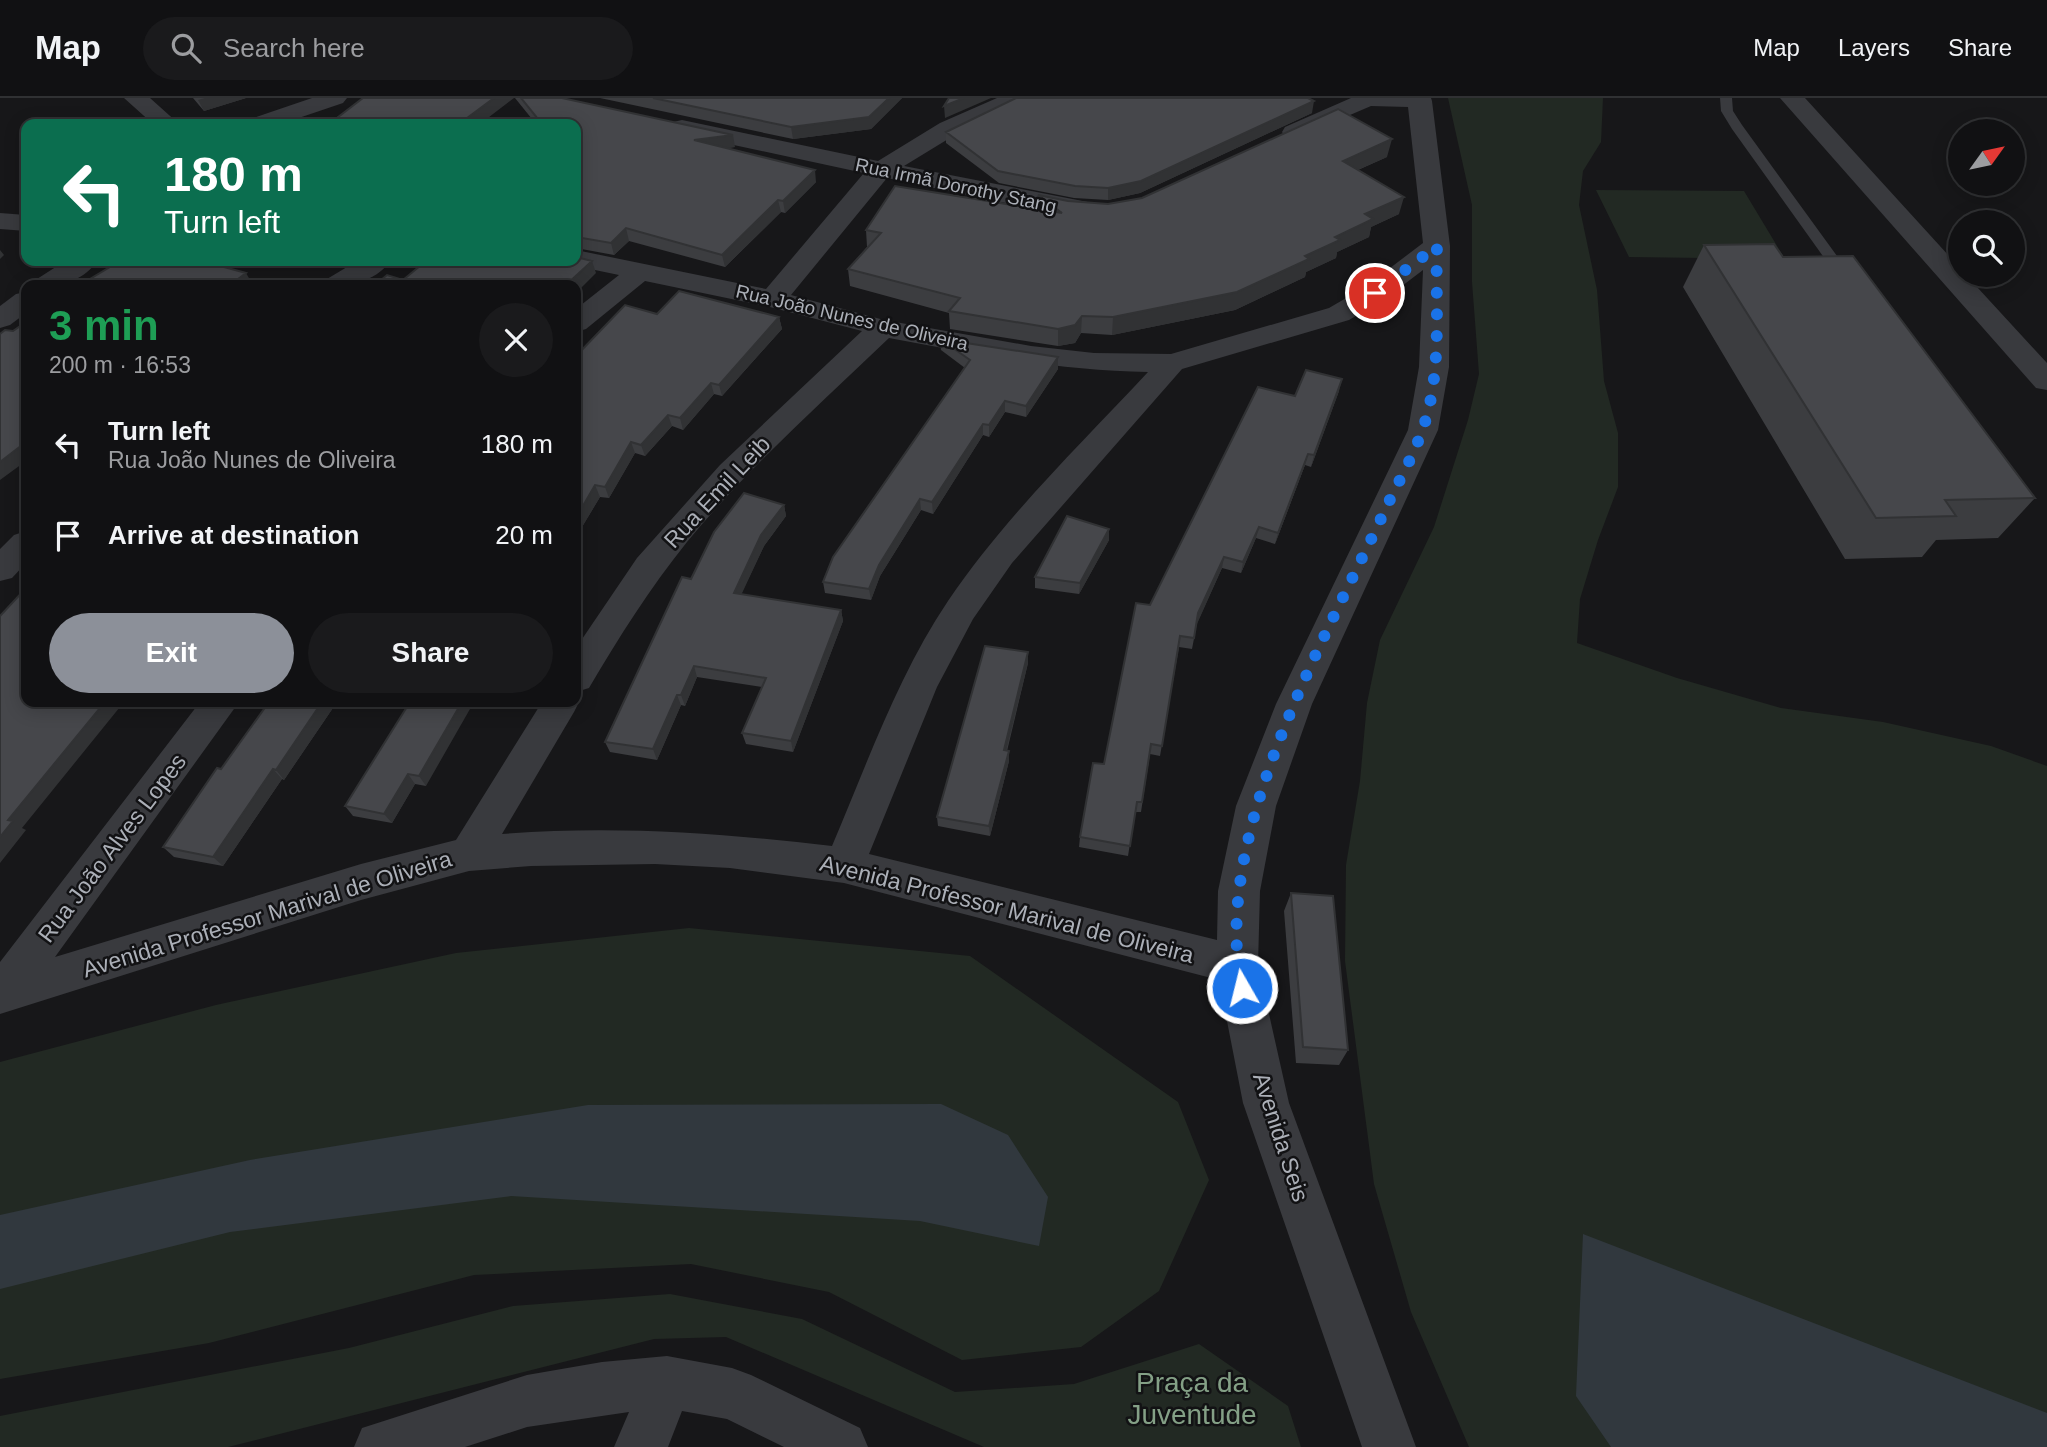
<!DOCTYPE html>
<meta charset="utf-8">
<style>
body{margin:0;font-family:Arial,sans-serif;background:#1a1a1c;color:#f1f3f6;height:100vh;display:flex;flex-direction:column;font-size:26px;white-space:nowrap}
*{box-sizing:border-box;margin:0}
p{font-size:23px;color:#9c9da0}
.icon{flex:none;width:38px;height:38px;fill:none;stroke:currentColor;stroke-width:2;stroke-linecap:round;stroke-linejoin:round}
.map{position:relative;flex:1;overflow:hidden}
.drawer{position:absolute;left:21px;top:182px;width:560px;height:427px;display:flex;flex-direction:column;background:#111113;border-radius:14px;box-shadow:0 4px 18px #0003,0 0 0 2px #303133}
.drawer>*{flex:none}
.top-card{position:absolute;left:21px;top:21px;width:560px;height:147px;border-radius:14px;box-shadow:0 4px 18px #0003,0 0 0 2px #303133;background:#0b6e4f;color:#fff;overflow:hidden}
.needle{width:46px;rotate:57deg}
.buttons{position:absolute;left:1948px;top:21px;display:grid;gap:14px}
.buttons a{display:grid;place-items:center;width:77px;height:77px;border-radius:50%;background:#111113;box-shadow:0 4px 18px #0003,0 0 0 2px #303133;font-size:35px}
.pin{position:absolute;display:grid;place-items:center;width:60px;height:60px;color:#fff;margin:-30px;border:4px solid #fff;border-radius:50%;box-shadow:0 2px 7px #0007}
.me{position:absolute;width:77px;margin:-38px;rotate:352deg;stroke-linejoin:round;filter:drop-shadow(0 0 5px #0008)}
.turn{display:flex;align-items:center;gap:24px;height:147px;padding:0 28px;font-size:32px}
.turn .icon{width:91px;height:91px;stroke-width:2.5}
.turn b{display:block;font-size:49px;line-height:60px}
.round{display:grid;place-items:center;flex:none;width:74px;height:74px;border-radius:37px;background:#1a1a1c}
.headline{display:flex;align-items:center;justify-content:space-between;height:119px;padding:0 28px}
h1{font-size:42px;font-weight:700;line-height:52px;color:#1e9e55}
.button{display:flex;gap:14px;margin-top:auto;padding:14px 28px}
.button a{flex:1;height:80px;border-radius:42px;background:#8c9099;color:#fff;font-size:28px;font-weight:700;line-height:80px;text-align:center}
.button a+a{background:#1a1a1c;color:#f1f3f6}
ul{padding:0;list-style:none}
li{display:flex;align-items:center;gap:21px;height:91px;padding:0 28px}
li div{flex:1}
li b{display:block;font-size:26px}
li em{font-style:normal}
header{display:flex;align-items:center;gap:42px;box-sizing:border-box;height:98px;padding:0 35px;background:#111113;border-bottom:2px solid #303133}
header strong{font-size:33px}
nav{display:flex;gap:38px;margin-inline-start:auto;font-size:24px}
.search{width:490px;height:63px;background:#1a1a1c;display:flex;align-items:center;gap:18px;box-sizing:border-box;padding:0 24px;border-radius:38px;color:#9c9da0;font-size:26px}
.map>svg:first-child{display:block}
.green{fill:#222923}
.water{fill:#31383e}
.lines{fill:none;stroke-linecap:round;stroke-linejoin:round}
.service{fill:#393a3e;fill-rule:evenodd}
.minor{fill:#393a3e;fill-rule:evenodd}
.wall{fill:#3c3d40}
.shaded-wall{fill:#313234}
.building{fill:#46474b;stroke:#313234;stroke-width:2}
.route{stroke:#1a73e8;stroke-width:12;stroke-dasharray:0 21.6}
.labels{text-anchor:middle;stroke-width:5;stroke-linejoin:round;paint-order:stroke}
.far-street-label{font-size:19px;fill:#abafb7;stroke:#121214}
.street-label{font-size:23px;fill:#abafb7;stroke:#121214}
.near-park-label{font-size:28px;fill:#84a086;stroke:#121214}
</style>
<header>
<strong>Map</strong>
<div class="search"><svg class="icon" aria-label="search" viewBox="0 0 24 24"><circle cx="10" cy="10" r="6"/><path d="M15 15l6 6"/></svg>Search here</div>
<nav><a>Map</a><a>Layers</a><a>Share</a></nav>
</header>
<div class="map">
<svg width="2047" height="1349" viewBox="0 0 2047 1349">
<rect width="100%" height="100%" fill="#171719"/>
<path class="green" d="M1448 0H1603L1601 44 1583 73 1579 107 1597 192 1604 283 1618 335V389L1598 442 1580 501 1577 545 1677 580 1781 610 1883 624 1991 648 2047 668V1349H1469L1411 1214 1374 1086 1345 863 1346 767 1360 683 1367 605 1380 542 1434 429 1468 322 1479 276 1472 184V107Z
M1596 92 1744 93 1785 161 1629 159Z
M689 830 970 858 1178 1004 1209 1082 1159 1193 1081 1249 962 1262 829 1194 691 1166 474 1177 209 1245 0 1281V964L216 907 456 855Z
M670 1196 802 1221 955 1294 1074 1286 1199 1246 1288 1308 1301 1349H984L726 1239 654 1241 228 1349H0V1318L349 1250 513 1208Z"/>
<path class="water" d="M941 1006 1008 1037 1048 1099 1039 1148 920 1123 511 1098 230 1134 0 1191V1117L250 1062 588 1007Z
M1583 1136 2047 1315V1349H1611L1576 1298Z"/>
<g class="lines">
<path class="service" d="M1720 0H1732L1733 13 1742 27 1845 169V175H1835L1732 31 1721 13Z"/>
<path class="minor" d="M124 0H150L179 26H153Z
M312 0H347L343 5 281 26H246L250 21Z
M997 0H1028L1024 5 958 35 904 68 1098 106 1102 112 1098 118 1089 120 1068 118 887 80 791 197 884 222 1031 248 1094 255 1171 256 1329 210 1365 189 1423 145 1408 9 1371 8 1294 41 1285 39 1282 34 1285 29 1351 0H1431L1432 3 1450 148 1449 269 1438 332 1312 606 1276 708 1260 793 1258 867 1289 1005 1416 1349H1362L1243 1005 1219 882 844 785 730 770 655 766 531 768 469 773 361 802 0 916V864L200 604H239L55 859 361 766 456 742 542 604H576V597L579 604 574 614 502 736C613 727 722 735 832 748 867 666 898 577 948 503 1005 419 1079 348 1148 274 1060 273 975 256 889 240 820 306 748 370 687 444 650 490 619 539 589 590L576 594V550L637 460 720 367 862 233 770 209 645 183 586 231 576 234V211L619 177 566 166 564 163H576V152L766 191 864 75 673 34 670 29 673 24 682 22 878 63 940 25ZM1423 172 1419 269 1408 332 1276 606 1236 708 1218 793 1217 842 869 756 937 589 973 521 1012 465 1182 271 1349 222 1385 201Z
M1780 0H1805L1960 170V177H1966L2047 265V292L2036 290Z
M0 115 26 117V133L0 131Z
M65 163H97C81 186 59 187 33 187L37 181Z
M357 163H390C374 186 348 187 323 187L327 181Z
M26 194V215L10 227 0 230V208L16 196Z
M26 433V465L12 480 0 483V451L14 437Z
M667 1258 732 1270 751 1277 860 1330 868 1349H784L727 1321 682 1313 668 1349H614L629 1314 527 1329 465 1349H354L362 1330 527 1277 602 1264Z"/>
</g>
<path class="wall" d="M193 0H246L204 13Z
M515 0H562L735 49 727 50 816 84 785 115 781 114 725 169 629 143 614 157 576 150V26H536Z
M600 0H902L871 31 793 41Z
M1309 1 1312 15 1140 95 1108 102 1074 100 999 85 946 45V34Z
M1387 59 1358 72 1399 116 1371 129 1369 139 1337 154 1336 160 1306 174 1305 179 1235 212 1112 237 1081 235 1075 245 1058 248 950 231 949 215 850 188 848 171 867 149 866 132 1038 111V97L1068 103 1108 106Z
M1704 147 1783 159 2035 400 1998 440 1936 442 1922 459 1845 461 1683 189Z
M657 216 779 219 782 231 722 298 714 296 683 332 672 328 645 358 635 355 609 400 600 399 576 439V258Z
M940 241 1058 259V271L1026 319 1005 314 989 339 983 337 933 416 921 412 880 478 871 502 825 495 823 484 965 270 941 252Z
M1339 293 1311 369 1305 367 1275 446 1256 440 1241 475 1222 470 1197 525 1192 551 1179 549 1160 658 1150 656 1141 714H1135L1128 758 1079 749 1080 739 1104 666 1150 507 1295 298Z
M784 407 786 418 764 448 741 496 841 512 843 523 793 654 746 646 742 635 762 589 697 579 685 608 681 607 657 662 610 654 605 644 691 481Z
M1109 431V442L1079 496 1035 490V479Z
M1028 554V565L1007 653 1009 663 990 738 938 728 937 719Z
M269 604H337L284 682 282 681 223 768 174 759 163 749 221 671Z
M410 604 426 688 415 686 392 725 353 718 345 708Z
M1291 795 1348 952 1339 967 1296 965 1284 813Z"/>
<path class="shaded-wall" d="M205 0H246L204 13 198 2Z
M494 0H514L480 26H459Z
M889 0H902L871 31 793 41 791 29Z
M964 0H991L945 20 944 8Z
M1314 3 1312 15 1140 95 1108 102V90Z
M733 37 735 49 697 54 694 42Z
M1392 41 1387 59 1339 80 1343 63Z
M815 72 816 84 785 115 783 103Z
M1404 99 1399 116 1371 129 1369 139 1337 154 1336 160 1306 174 1305 179 1235 212 1112 237 1113 219 1305 158 1365 116Z
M778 102 781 114 725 169 722 157Z
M626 130 629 143 614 157 611 145Z
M0 152 4 157 0 161Z
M592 163 596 175 576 195V187H566Z
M246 175 253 187H230Z
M1082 218 1081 235 1075 245 1058 248V231Z
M779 219 782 231 722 298 719 287Z
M1058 259V271L1026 319V308Z
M1342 281 1339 293 1311 369 1314 357Z
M711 285 714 296 683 332 680 320Z
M1005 303V314L989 339V327Z
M668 317 672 328 645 358 641 347Z
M983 326V337L933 416 932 404Z
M26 344V363L0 382V364Z
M631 344 635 355 609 400 605 389Z
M1308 356 1305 367 1275 446 1278 435Z
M595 387 600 399 576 439V420Z
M920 401 921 412 880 478 871 502 869 491 879 467Z
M784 407 786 418 764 448 737 506 734 495 761 437Z
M1259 429 1256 440 1241 475 1243 464Z
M1109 431V442L1079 496 1080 485Z
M1224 459 1222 470 1197 526 1198 515Z
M841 512 843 523 793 654 791 643Z
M1028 554V565L1004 662V652Z
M694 568 697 579 685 608 681 597Z
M677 597 681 607 657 662 653 651Z
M105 604H124L22 730 26 732 0 765V739L8 722Z
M322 604H337L284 682 276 672Z
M462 604H474L426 688 419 678Z
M1009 653V663L990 738 989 728Z
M273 671 282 681 223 768 213 759Z
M408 676 415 686 392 725 384 716Z"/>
<path class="building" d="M363 0H494L459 26H329Z
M521 0H562L733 37 694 42 815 72 783 103 778 102 722 157 626 130 611 145 576 139V26H542Z
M653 0H889L869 19 791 29Z
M949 0H964L944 8Z
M1016 0H1308L1314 3 1141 83 1108 90 1075 88 998 73 946 34Z
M1338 11 1392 41 1343 63 1404 99 1365 116 1373 121 1335 139 1340 142 1305 158 1309 161 1237 194 1113 219 1082 218 1075 227 1058 231 949 213 960 200 848 171 881 135 866 132 895 88 1062 115 1038 97 1068 103 1108 106 1142 100Z
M1774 146 1783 159 1853 158 2035 400 1945 402 1956 418 1876 420 1704 147Z
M576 159 592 163 566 187H543L534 184 530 187H375L387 177 403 182 426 163H576Z
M120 163H202L246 175 230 187H80Z
M679 193 779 219 719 287 711 285 680 320 668 317 641 347 631 344 605 389 595 387 576 420V258L625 207 657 216Z
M26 224V344L0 364V236L5 232 13 233Z
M940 241 1058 259 1026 308 1005 303 989 327 983 326 932 404 920 401 879 467 869 491 823 484 833 459 970 262Z
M1306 272 1342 281 1314 357 1308 356 1278 435 1259 429 1243 464 1224 459 1198 515 1194 540 1180 538 1162 648 1151 646 1142 704H1137L1130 748 1080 739 1093 665 1104 666 1136 505 1150 507 1258 289 1295 298Z
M744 395 784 407 761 437 734 495 841 512 791 643 742 635 766 580 694 568 681 597H677L653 651 605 644 682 479 691 481 714 434Z
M1067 418 1109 431 1080 485 1035 479Z
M26 490V604H105L8 722 13 723 0 739V518Z
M985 548 1028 554 1004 652 1009 653 989 728 937 719Z
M269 604H322L276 672 273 671 213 759 163 749 217 670 221 671Z
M410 604H462L419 678 408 676 384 716 345 708Z
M1291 795 1333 798 1348 952 1303 949Z"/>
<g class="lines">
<path class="route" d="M1242 890C1210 741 1324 543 1386 410 1398 384 1413 359 1422 333 1443 276 1435 207 1437 148L1375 195"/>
</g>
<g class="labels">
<g class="far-street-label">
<text transform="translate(956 87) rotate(12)" y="7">Rua Irmã Dorothy Stang</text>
<text transform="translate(852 219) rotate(13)" y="7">Rua João Nunes de Oliveira</text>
</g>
<g class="street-label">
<text transform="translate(717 394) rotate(-47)" y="8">Rua Emil Leib</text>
<text transform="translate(112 750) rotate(-53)" y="8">Rua João Alves Lopes</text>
<text transform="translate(1007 811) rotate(14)" y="8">Avenida Professor Marival de Oliveira</text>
<text transform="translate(267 816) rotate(-17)" y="8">Avenida Professor Marival de Oliveira</text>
<text transform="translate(1281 1039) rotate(72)" y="8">Avenida Seis</text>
</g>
<g class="near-park-label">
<text x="1192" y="1294">Praça da<tspan x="1192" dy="32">Juventude</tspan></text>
</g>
</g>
</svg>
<div class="buttons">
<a><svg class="needle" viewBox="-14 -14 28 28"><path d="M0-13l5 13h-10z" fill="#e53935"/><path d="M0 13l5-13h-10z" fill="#9c9da0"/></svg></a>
<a><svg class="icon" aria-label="search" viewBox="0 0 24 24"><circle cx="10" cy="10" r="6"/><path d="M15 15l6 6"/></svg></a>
</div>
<div class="pin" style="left:1375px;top:195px;background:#d93025"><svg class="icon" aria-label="arrive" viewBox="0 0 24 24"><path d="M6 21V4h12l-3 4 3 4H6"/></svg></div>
<svg class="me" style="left:1242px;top:890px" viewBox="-20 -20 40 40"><circle r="17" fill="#1a73e8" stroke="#fff" stroke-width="3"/><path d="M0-11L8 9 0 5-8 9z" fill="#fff"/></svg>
<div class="top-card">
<div class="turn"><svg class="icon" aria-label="left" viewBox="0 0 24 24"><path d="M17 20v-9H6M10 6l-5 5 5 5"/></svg><div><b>180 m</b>Turn left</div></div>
</div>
<section class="drawer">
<div class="headline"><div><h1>3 min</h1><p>200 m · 16:53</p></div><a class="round"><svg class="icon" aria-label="close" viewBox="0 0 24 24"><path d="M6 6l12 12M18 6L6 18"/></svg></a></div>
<ul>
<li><svg class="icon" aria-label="left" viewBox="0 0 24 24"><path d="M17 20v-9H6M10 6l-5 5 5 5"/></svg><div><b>Turn left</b><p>Rua João Nunes de Oliveira</p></div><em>180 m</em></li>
<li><svg class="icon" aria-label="arrive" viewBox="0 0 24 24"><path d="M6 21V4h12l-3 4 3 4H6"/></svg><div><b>Arrive at destination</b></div><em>20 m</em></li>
</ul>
<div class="button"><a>Exit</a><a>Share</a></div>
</section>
</div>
